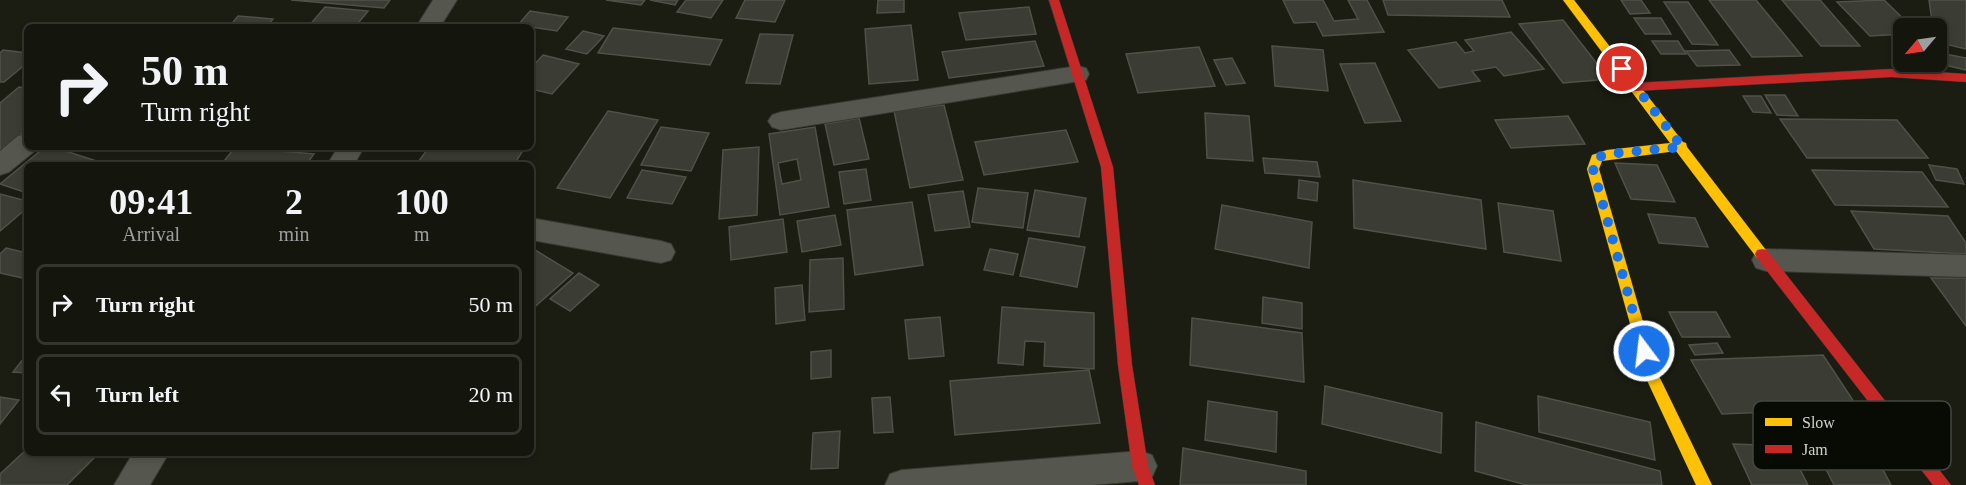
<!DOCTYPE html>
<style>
body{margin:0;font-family:"Times New Roman",serif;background:#1d1f17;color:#f1f3f6;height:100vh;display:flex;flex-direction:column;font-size:22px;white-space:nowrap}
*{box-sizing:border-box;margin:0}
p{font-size:20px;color:#9d9f9e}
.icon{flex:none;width:33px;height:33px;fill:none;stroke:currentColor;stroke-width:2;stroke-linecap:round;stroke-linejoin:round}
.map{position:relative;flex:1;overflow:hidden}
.side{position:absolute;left:24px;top:162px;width:510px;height:294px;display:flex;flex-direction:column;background:#14160e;border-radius:9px;box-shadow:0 3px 9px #0003,0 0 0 2px #33352e}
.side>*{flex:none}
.hud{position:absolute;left:24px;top:24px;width:510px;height:126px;border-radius:9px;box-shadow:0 3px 9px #0003,0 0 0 2px #33352e;background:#14160e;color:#f1f3f6;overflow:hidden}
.needle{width:39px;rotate:241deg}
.controls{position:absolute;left:1893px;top:18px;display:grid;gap:12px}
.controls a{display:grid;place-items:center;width:54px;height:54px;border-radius:9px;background:#14160e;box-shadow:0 3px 9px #0003,0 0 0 2px #33352e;font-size:30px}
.pin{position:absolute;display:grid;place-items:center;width:51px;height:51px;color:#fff;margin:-26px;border:3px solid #fff;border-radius:50%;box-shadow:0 2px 6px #0007}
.me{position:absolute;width:66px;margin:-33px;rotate:345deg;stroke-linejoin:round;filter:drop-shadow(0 0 4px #0008)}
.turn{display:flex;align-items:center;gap:21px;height:126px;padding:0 18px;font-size:27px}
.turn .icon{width:78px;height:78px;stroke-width:2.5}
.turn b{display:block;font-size:42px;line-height:51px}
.eta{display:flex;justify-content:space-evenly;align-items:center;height:102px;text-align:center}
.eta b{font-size:36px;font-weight:600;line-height:42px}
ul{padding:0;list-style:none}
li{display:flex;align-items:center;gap:18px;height:81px;margin:0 12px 9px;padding:0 6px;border:3px solid #33352e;border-radius:9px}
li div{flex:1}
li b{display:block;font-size:22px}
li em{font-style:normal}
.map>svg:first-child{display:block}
.building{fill:#3b3d34;stroke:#4f5148;stroke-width:1.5;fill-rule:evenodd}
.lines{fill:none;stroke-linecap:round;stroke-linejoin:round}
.street-casing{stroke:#363831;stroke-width:2}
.slow-casing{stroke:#363831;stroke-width:1}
.jam-casing{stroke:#363831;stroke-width:1}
.street{fill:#55574e;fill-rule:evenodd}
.slow{fill:#ffc107;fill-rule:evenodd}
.jam{fill:#c62828;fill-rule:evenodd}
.route{stroke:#1a73e8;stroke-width:10;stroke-dasharray:0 18}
.key{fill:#080a04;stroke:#44473f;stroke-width:1.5}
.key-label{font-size:16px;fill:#d1d4c8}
</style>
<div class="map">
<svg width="1966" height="485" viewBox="0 0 1966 485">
<rect width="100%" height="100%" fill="#1b1d13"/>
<path class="building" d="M291 0H390L384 8Z
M606 0H645L641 5Z
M650 0H678L675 5Z
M686 0H723L711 18 677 12Z
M745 0H785L775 22 736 18Z
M878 0H904V12L877 13Z
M1283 0H1323L1334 21 1358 19 1348 0H1367L1384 32 1323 36 1316 22 1294 23Z
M1383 0H1502L1510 17 1388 15Z
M1621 0H1641L1650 13 1630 14Z
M1709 0H1756L1802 56 1752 57Z
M1782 0H1820L1860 46H1821Z
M1884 0 1913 28H1904V34L1870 36 1837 2Z
M1929 0H1966V49L1936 42V28H1933Z
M1664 2H1688L1718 45 1692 44Z
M325 7 368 11 355 27H308Z
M1029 7 1036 34 966 40 959 13Z
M530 11 568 17 557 31 518 25Z
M238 16 273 19 266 27H229Z
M1634 18H1661L1671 34H1645Z
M1563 20 1609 79 1563 83 1519 24Z
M911 25 918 80 869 84 865 29Z
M613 28 722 40 710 65 598 53Z
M583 31 604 36 587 54 566 49Z
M1511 32 1544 69 1504 76 1496 67 1472 71 1480 81 1439 88 1408 50 1456 42 1465 53 1474 51 1465 40Z
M760 34 793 35 780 84 746 83Z
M1035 41 1044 66 949 78 942 52Z
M1652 41H1678L1686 54H1661Z
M1272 46 1323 50 1328 91 1275 86Z
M1199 47 1215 86 1138 93 1126 54Z
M3 50 27 53V63L4 82H0V53Z
M1729 50 1740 65 1697 66 1686 51Z
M1945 54 1966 58V70L1949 66Z
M543 55 579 64 552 94 531 89V68Z
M1232 58 1245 83 1226 85 1214 60Z
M1375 63 1401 121 1365 123 1340 64Z
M19 87 27 88V129L0 153V103Z
M1765 95H1785L1798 116 1777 115Z
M1743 96H1761L1771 113 1753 112Z
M944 105 963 180 910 188 894 111Z
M608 111 658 120 610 198 557 188Z
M1205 113 1249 116 1253 161 1207 158Z
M1568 116 1585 144 1511 148 1495 120Z
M859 118 869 159 834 165 825 124Z
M1780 119 1897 120 1928 158H1807Z
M661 127 709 133 691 171 641 165Z
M815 127 829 207 780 215 769 134ZM797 159 801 180 782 184 778 163Z
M1066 130 1078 162 984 175 975 142Z
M45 147H53L109 165H27V193L0 184Z
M235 147 314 154 306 165H221Z
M429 147H525L514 165H416Z
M759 147 757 215 719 219 723 150Z
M1263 158 1317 162 1320 177 1265 173Z
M1615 163 1657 165 1675 202 1631 199Z
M1929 165 1957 169 1964 184 1936 180Z
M866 169 871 200 844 204 839 172Z
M642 170 686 177 672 204 627 198Z
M1812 170 1922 172 1948 207 1835 205Z
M1299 180 1318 183 1317 201 1298 198Z
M1353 180 1481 200 1486 249 1354 228Z
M978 188 1028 193 1023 228 972 222Z
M1035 190 1086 198 1079 237 1027 230Z
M963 191 970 227 935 231 928 195Z
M0 194 27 201V208L0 231Z
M912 202 923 265 855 275 847 210Z
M1498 203 1553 211 1561 261 1504 252Z
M1222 205 1312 222 1309 268 1215 249Z
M1851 211 1948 216 1966 243V254L1874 249Z
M1648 214 1695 218 1708 247 1659 243Z
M835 215 841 245 802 252 797 221Z
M783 219 787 252 731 260 729 227Z
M1029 238 1085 247 1077 287 1020 276Z
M6 248 27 253V279L0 273V254Z
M990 249 1018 254 1013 275 984 270Z
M535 250 573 273 531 310V253Z
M843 258 844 309 809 312 810 260Z
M579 273 599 285 570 311 550 299Z
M1931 278H1966V326Z
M802 285 805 320 776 324 775 288Z
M1263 297 1302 303V329L1262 323Z
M1002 307 1094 313V369L1044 366 1045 342 1025 341 1023 365 998 363Z
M1669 312H1716L1730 337H1682Z
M940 317 944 356 909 359 905 320Z
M1192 318 1302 333 1304 382 1190 365Z
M1717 343 1723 353 1695 355 1689 345Z
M831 350V377L811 379V352Z
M27 354V373L13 372Z
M1823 355 1862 414 1794 417 1790 411 1722 414 1691 360Z
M1089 370 1100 423 955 435 950 381Z
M1325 386 1442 413 1441 453 1322 424Z
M1538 396 1650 422 1655 460 1539 432Z
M0 397 19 400 0 424Z
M890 397 893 432 874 433 872 398Z
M1208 401 1277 412 1276 452 1205 440Z
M1476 422 1660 471 1662 485H1526L1475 471Z
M840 431 838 468 811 469 813 433Z
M1733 444 1788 446 1808 485H1752Z
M1183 448 1306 471V485H1180Z
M27 449V453H86L95 457 67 485H0V474Z
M1820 457 1878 460 1891 485H1834Z"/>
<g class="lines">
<g class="street-casing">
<path id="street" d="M433 0H457L440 27H416Z
M1077 66 1086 68 1089 74 1086 80 781 130 772 127 768 121 772 115 781 112Z
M27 134V147H38L36 150 9 172 0 175V151L18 136Z
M338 147H364L354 165H327Z
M531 218 661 241 671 244 675 252 671 260 661 263 531 240Z
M1766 249 1966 255V277L1766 271 1756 268 1752 260 1756 252Z
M1140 451 1152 455 1157 466 1152 477 1140 481 1092 485H885L890 474 902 470Z
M133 453H169L150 485H114Z"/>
</g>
<g class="slow-casing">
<path id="slow" d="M1563 0H1574L1683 142 1686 143 1687 147 1769 254 1767 258H1757L1676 151 1602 161 1599 169 1658 374 1712 485H1696L1644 374 1587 169 1592 155 1607 150 1670 143Z"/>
</g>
<g class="jam-casing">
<path id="jam" d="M1049 0H1059L1113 167 1132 365 1148 466 1155 485H1139L1132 466 1118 365 1101 167Z
M1891 69 1966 74V82L1891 77 1635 91 1629 87 1635 83Z
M1762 249 1767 250 1951 485H1933L1757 258 1755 254 1757 250Z"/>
</g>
<use href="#street" class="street"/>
<use href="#slow" class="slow"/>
<use href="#jam" class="jam"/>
</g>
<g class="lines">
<path class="route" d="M1622 69 1682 147 1607 154 1596 158 1593 169 1644 351"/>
</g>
<rect x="1753" y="401" width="198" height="69" rx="9" class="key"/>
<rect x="1765" y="418" width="27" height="8" fill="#ffc107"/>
<rect x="1765" y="445" width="27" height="8" fill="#c62828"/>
<g class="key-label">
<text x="1802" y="428">Slow</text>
<text x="1802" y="455">Jam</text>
</g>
</svg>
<div class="controls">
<a><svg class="needle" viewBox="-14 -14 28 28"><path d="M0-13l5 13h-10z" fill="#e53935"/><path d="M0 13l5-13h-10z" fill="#9d9f9e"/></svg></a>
</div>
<div class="pin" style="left:1622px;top:69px;background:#d93025"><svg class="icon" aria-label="arrive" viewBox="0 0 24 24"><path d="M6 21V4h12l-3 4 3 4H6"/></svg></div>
<svg class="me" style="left:1644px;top:351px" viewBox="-20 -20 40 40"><circle r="17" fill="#1a73e8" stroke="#fff" stroke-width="3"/><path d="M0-11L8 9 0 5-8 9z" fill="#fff"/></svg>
<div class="hud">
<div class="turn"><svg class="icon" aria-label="right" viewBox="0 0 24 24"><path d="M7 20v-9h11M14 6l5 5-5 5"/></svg><div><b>50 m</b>Turn right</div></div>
</div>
<section class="side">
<div class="eta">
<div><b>09:41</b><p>Arrival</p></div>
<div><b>2</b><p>min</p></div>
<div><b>100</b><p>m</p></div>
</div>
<ul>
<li><svg class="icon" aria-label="right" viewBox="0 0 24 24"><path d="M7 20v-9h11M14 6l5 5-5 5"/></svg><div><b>Turn right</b></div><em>50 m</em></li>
<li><svg class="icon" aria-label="left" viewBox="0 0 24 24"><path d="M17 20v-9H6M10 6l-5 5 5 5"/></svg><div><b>Turn left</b></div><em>20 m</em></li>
</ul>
</section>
</div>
